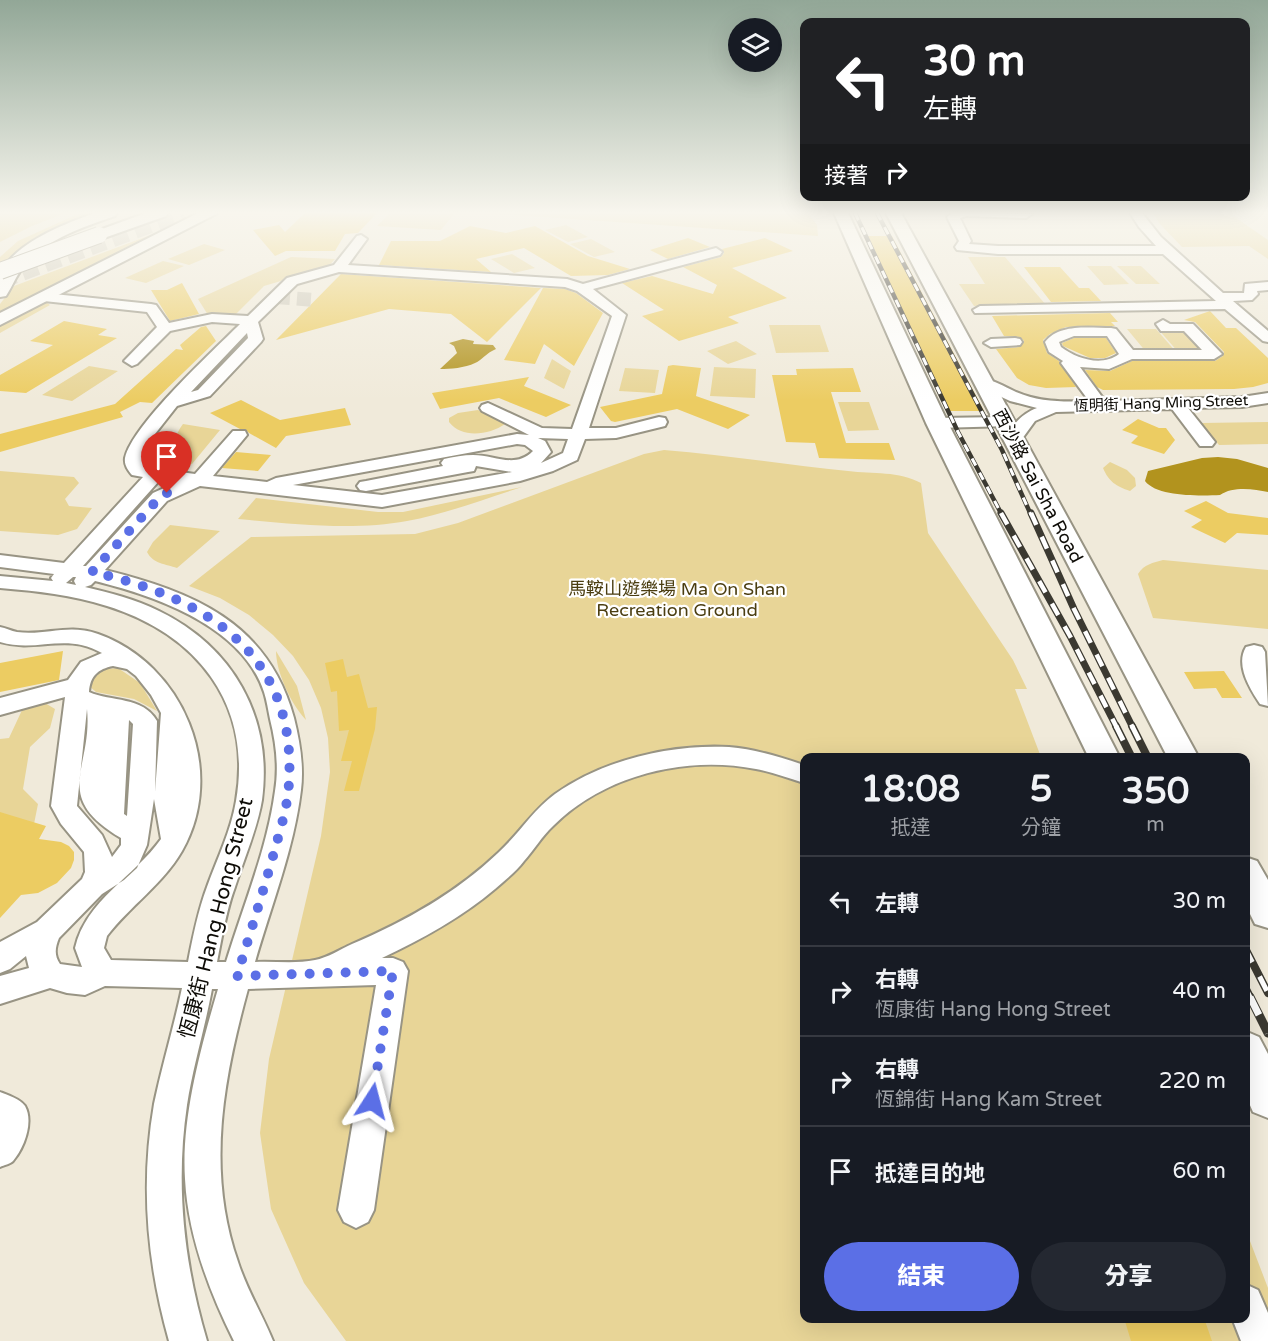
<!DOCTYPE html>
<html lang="zh-TW">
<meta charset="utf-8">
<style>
body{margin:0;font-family:"Varela Round","Noto Sans TC",sans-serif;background:#242831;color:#f1f3f6;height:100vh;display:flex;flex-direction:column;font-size:22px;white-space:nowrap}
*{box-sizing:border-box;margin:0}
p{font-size:20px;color:#9ea1a6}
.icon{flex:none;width:33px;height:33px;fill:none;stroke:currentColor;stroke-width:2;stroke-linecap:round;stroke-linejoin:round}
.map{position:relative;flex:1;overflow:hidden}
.panel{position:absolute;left:800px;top:753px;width:450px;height:570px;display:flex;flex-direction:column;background:#171b24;border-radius:12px;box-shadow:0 6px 24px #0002}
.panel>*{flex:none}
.banner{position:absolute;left:800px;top:18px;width:450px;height:183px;border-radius:12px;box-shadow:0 6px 24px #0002;background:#202124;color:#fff;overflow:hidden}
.fabs{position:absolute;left:728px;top:18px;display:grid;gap:12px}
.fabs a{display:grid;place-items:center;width:54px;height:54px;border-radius:50%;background:#171b24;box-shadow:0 6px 24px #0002;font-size:30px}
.pin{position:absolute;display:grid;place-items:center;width:51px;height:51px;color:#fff;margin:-62px -26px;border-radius:50% 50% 50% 0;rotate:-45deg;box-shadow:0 0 6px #0007}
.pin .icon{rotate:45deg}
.me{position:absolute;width:66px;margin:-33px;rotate:9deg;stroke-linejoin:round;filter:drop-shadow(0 0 4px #0008)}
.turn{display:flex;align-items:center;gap:21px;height:126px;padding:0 24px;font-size:27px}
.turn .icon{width:78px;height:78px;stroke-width:2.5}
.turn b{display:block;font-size:42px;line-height:51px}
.then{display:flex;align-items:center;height:57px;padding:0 24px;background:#0003;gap:12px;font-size:22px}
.eta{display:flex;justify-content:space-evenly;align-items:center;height:102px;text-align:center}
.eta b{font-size:36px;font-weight:800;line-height:42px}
.action{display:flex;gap:12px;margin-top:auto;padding:12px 24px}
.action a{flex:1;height:69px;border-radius:36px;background:#5b6fe6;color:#fff;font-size:24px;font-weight:800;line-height:69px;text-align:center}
.action a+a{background:#242831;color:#f1f3f6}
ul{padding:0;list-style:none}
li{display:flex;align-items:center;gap:18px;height:90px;padding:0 24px;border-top:2px solid #363941}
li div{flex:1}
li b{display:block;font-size:22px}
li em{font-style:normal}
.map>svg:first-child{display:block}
.green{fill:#e8d597}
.water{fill:#b2931e}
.building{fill:#eccc62}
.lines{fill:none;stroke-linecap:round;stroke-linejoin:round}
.minor-tunnel{stroke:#cec9ba;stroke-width:14;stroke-dasharray:14 7;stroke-linecap:butt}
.major-tunnel{stroke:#cec9ba;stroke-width:16;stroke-dasharray:16 8;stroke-linecap:butt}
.minor-casing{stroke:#989484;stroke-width:4}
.major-casing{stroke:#989484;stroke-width:4}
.minor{fill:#fff;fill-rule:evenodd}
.major{fill:#fff;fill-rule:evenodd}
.rail-far3-casing{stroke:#3b3931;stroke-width:4.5}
.rail-far2-casing{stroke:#3b3931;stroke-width:7}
.rail-far1-casing{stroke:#3b3931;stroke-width:8}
.rail-casing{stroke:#3b3931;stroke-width:9}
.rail-far3{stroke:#fff;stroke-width:3;stroke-dasharray:8;stroke-linecap:butt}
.rail-far2{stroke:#fff;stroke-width:4.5;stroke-dasharray:13;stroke-linecap:butt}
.rail-far1{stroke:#fff;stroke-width:5;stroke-dasharray:16;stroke-linecap:butt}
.rail{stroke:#fff;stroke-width:7;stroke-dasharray:20;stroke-linecap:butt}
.major-bridge-casing{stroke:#989484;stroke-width:18;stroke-linecap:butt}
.major-bridge{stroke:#fff;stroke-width:16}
.route{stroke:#5b6fe6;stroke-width:10;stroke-dasharray:0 18}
.labels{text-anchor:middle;stroke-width:4.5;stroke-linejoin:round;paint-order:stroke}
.far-street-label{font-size:15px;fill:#0e0c07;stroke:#fff}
.street-label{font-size:18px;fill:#0e0c07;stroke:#fff}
.park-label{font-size:18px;fill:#4b3e11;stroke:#fff}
.near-street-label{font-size:21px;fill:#0e0c07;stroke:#fff}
</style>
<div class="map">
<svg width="1268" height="1341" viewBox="0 0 1268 1341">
<rect width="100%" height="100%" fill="#f0eada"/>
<path class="green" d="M0 213H65L32 226 0 242Z
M80 213H102L0 265V257L18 241Z
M390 213H455L441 230 377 226Z
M486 213H808L817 225 818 236Z
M1153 213H1229L1268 240V259L1249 246 1182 247 1160 224Z
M180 224C119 252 61 285 0 313V304L14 286Z
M566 225 588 237 568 242 545 230Z
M591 239 615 252 594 257 570 244Z
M204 244 225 250 189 265 168 259Z
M512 254 535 268 514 273 491 259Z
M291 257 335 259 328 267 264 286 234 316 208 315 198 299Z
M968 257H1005L1046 305 974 306 959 284H985Z
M163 261 184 266 146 283 125 278Z
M1087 266H1111L1129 284 1104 285Z
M1117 266H1141L1160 284H1136Z
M40 303 46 302 50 305 0 333V323Z
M769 325H820L829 352 776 353Z
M1127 329H1156L1177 353H1147Z
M1158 329H1187L1209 353H1179Z
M736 341 757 354 728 364 707 351Z
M552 359 571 371 564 389 544 378Z
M89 366 118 371 72 401 42 395Z
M714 367 756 369 755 398 710 396Z
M625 368 659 370 655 393 619 391Z
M838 402H869L879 430 848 431Z
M478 410 505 424C489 435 462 439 449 422V418L458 413Z
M1268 422V444L1219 445 1201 423Z
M183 424 220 430 192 464 181 466C173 450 172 439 183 424Z
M664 450C726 455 787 465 848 471 873 474 899 471 921 483L928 533 1013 660 1027 689H1015L1041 757 804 758V1318H1245V1228L1268 1288V1341H346L304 1283 271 1209 260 1133 269 1059 321 836 330 772 328 738 321 708 309 680 293 656 273 635 249 615 220 598 189 586 251 537 415 534 458 523 644 454Z
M1110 462 1127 470 1135 478 1136 486 1130 491C1116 486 1109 482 1103 468Z
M0 471 74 477 79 483 65 499 69 506 92 508 77 529 58 535 0 531Z
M522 487C484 499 446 514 407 521 354 531 291 524 238 519L256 498 378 512H403Z
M170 525 220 531 177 568C166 564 153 564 147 552L153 542Z
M1163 560 1268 570V629L1153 618 1138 574C1144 564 1153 563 1163 560Z
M276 651 297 686 306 720C291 704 276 672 276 651Z
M118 668 140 683 157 711 134 699 96 692 88 685C95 671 102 669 118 668Z
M45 703 55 709 50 728 30 747 23 789 38 804 34 824 0 843V739L9 738 23 708Z"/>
<path class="water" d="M463 339 474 341 473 344 493 345 496 349C486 353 481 361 475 363 465 368 450 369 440 369L457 353 454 346 449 343Z
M1218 457 1237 459 1268 468V492C1254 489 1233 486 1220 495 1201 496 1157 497 1145 481L1148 471 1202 458Z"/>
<path class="building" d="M305 213H377L358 233 345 234 335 251H286L275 256 253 230 279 225 285 232Z
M470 226 506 233 535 226 588 256 630 269 608 275 571 276 524 248 476 259 491 272 379 265 391 241H440Z
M864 236H892L984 411H947Z
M688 238 710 247 668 259 650 250Z
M765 238 793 251 732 268 787 298 728 317 739 323 679 341 642 316 664 310 622 283 652 276 713 294 717 285 683 267 721 257 724 253 722 249Z
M1024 267H1060L1079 288H1089L1101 301 1051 302Z
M341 274 541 288 487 342 451 314 389 309 276 340Z
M182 283 199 314 170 321 151 290H167Z
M543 288 565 289 576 293 603 313 574 366 544 344 535 364 504 360Z
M1210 311 1226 328H1236L1268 358V383L1253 387 1234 389 1103 390 1097 387 1085 370 1110 371 1132 361H1215L1223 356 1224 352 1195 322 1184 320Z
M1110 313 1118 322H1111L1115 326 1066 327 1050 334 1043 340 1047 353 1059 361 1076 387 1046 388 1029 385 1017 378 996 349 1020 347 1024 341 1020 337 1004 336 992 316Z
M64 321 107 329 98 335 117 338 26 393 0 391V375L53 345 30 341Z
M206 326 216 341 152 403 140 402 120 412 123 417 0 452V434L115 404 176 349 183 350 180 345 201 327Z
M1074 338H1106L1116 353 1105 358H1090L1063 346 1062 343Z
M673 365 701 368 696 396 750 415 728 429 677 409 615 422 611 421 600 407 662 394 668 366Z
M853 368 861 392H831L846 443H889L895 460 819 458 815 443 786 442 772 375H797L796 369Z
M529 377 524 386 571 405 546 417 499 398 440 409 432 393Z
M241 400 280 420 345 408 351 425 286 436 276 448 249 433 245 429H240L210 413Z
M1138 419 1159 428H1166L1175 440 1164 454 1131 443 1138 436 1122 430Z
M236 452 271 455 258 471 222 468Z
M1206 501 1228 513 1268 518V535L1237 533 1225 543 1191 527 1202 520 1184 511Z
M63 651 59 680 0 692V663Z
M343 659 347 677 359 674 368 708 377 707 375 729 359 791H344L352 761H341L349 730 339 731 337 691 331 692 325 663Z
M1224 671 1242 698H1222L1216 688 1194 689 1184 672Z
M0 812 46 826 39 839 61 842 69 846 74 852V860L71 868 57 883 38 893 21 895 0 918Z
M1124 1318H1204L1212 1341H1131Z"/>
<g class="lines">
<path class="minor-tunnel" d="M276 297 315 300"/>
<path class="major-tunnel" d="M0 281 183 213"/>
<g class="minor-casing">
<path id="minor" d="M952 213 1032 214 1026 218 966 216 960 218 971 241 969 244 998 246H1156L1139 227 1130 213H1142L1161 237 1223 293H1244L1245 284 1268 282V290L1257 291 1258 294 1252 300 1233 301 1268 331V342L1263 341 1225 309 975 313 973 310 980 306 1216 301 1163 254H998L957 250 955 247 959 241 947 217Z
M361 235 367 239 348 265 567 279 583 284 716 248 722 252 720 255 593 289 626 315 589 428H616L659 417 665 418 667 422 665 426 616 438 585 439 577 460 553 471 520 481 382 507 200 486 167 501 105 570C193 592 268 622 294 718 300 742 304 766 301 790 294 849 271 906 255 962 274 961 296 964 315 960 327 958 341 949 352 944 406 921 456 893 498 853 519 834 532 811 555 794 603 760 670 744 729 747 755 749 779 757 804 765V783C788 778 772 772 756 769 686 755 604 775 553 826 542 836 534 850 524 861 516 872 505 880 495 889 461 918 422 939 382 958H393L403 962 408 971 374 1210 368 1222 356 1228 344 1222 338 1210 376 985 248 989C223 1080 206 1171 238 1262 247 1290 262 1314 273 1341H234C209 1291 188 1236 185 1179 181 1118 201 1047 218 989H212C205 1028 193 1066 187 1105 175 1186 184 1264 207 1341H169C147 1263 140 1185 154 1104 162 1065 174 1027 182 988L105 986 85 995 67 993 50 988 0 1004V976L29 968 26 956 10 969 0 973V942L37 922 82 879 85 872 84 852 61 824 51 806 65 697 0 715V698L68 680 81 662 102 653C65 632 38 653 0 642V627C6 628 11 631 17 632 46 636 68 623 98 634 183 664 228 770 182 851 163 884 130 906 107 936L104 948 111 960 188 962C193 936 198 911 207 887 217 859 231 831 236 801 253 704 197 634 107 606 73 595 36 591 0 588V576L53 581 51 578 54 574 0 567V555L64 563 143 477 132 475C128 470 124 465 125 458 132 425 213 351 240 324L212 322 170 331 137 364 132 366 124 361 157 327 147 312 44 301 37 297 44 293 151 304 156 305 169 323 212 314 248 316 287 278 334 265 357 236ZM339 272 565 287 577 291 612 316 572 429 542 428 488 403 482 405 480 408 482 411 529 435 517 434 276 478 267 482 213 476 247 435 245 431H233L195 474 144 467 143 457 155 434 177 406 210 396 261 342 263 339 258 322 297 284ZM247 333 248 338 198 390 191 392ZM538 438 568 439 563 453 541 463 551 452 545 441ZM517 444 525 445 533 451C515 469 495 455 473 455 464 455 453 457 444 459L441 463 443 466 366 481 360 482 357 486 360 490 366 491 468 472 474 471 476 466 512 472 382 495 293 485ZM159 481 175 483 153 493 86 566H83ZM73 577H76L74 581 76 585 66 583ZM95 581C156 596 242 626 264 692 267 701 268 710 270 719 276 743 279 767 275 791 267 850 243 906 226 962H217C222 937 226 911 235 887 244 858 257 830 262 800 273 717 233 647 159 611 135 599 110 593 85 587L91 585ZM113 666 127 669 136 676 151 695 161 713 155 792 157 721C143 696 111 702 89 692 90 676 98 669 113 666ZM87 709C93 769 50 796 121 838V845L112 857 102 835 77 806ZM129 720 133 724 127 816 124 814ZM154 799 161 839C135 876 85 901 75 948L82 967 60 964C54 955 55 948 59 938L102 894 124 880 137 868 147 845Z
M1163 320 1170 324H1193L1222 354 1214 359H1132L1109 369 1080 367 1105 401 1242 397 1268 393V403L1242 407 1188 408 1215 442 1212 446H1200L1172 409 1056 412 1035 421 1019 443H1007L1004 439C1013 425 1021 414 1037 408L1010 401 978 386 976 383 978 380C990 377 1003 386 1014 391 1038 402 1063 402 1089 401L1061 363 1063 361 1049 352 1045 342C1059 323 1090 328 1111 328L1116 329 1133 350H1202L1184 331H1161L1156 324ZM1074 336H1107L1119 354C1102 367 1077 359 1061 347L1059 342Z
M1015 338 1020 339 1022 342 1020 345 991 347 984 343 991 339Z
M1004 417 1012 422 1010 426 937 428 929 423 937 418Z
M1254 645 1262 647 1265 652 1268 706 1260 704C1250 689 1235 665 1246 647Z
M0 1092C8 1095 20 1099 25 1106 34 1122 24 1148 13 1161 10 1164 4 1165 0 1167Z
M1245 1284 1258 1290 1268 1313V1341H1241L1232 1318H1245Z"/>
</g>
<g class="major-casing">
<path id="major" d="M95 213H117L115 216C84 227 48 238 26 264 17 273 13 285 6 296L0 297C0 291 0 284 0 278 7 245 67 223 95 213Z
M146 213H168L166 216 104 238 99 240 91 235 94 232Z
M198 213H218L0 325V313Z
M834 213H848L948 423 1120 758H1089L926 423Z
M886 213H901L1199 758H1168Z
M1245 857 1257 861 1268 880V928L1255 924 1245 904Z
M1245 1031 1259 1037 1268 1054V1118L1253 1112 1245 1094Z"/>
</g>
<use href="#minor" class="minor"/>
<use href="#major" class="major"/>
<g class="rail-far3-casing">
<path id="rail-far3" d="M855 213 958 432 1002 515
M877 213 1002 450 1031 515"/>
</g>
<g class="rail-far2-casing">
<path id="rail-far2" d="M1001 513 1070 636 1117 728
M1031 513 1074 609 1133 728"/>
</g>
<g class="rail-far1-casing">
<path id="rail-far1" d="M1116 726 1132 758
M1132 726 1148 758
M1245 948 1268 993
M1245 987 1251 999"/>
</g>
<g class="rail-casing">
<path id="rail" d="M1250 997 1268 1033"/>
</g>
<use href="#rail-far3" class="rail-far3"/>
<use href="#rail-far2" class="rail-far2"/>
<use href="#rail-far1" class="rail-far1"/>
<use href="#rail" class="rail"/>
<g class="major-bridge-casing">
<path id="major-bridge" d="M0 271 99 235"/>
</g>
<use href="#major-bridge" class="major-bridge"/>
</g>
<linearGradient id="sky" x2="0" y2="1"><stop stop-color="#92a797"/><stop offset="0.53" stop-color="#f8f6ee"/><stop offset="1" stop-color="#f8f6ee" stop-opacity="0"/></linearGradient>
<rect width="1268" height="401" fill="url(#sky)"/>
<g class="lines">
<path class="route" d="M167 493 160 497 92 572C204 597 297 653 289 782 288 805 281 827 275 849 263 892 250 934 237 976L393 971 372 1101"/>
</g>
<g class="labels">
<g class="far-street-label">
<text transform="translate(1161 403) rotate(-2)" y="5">恆明街 Hang Ming Street</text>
</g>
<g class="street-label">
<text transform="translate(1038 486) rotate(62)" y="6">西沙路 Sai Sha Road</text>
</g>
<g class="park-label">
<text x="677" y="595">馬鞍山遊樂場 Ma On Shan<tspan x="677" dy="21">Recreation Ground</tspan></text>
</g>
<g class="near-street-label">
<text transform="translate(216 918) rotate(-76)" y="7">恆康街 Hang Hong Street</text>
</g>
</g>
</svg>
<div class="fabs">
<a><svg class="icon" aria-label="layers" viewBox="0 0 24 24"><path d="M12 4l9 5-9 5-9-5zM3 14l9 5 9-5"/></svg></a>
</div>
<div class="pin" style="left:167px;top:493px;background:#d93025"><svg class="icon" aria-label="arrive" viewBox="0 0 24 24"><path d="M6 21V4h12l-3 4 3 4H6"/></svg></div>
<svg class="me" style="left:372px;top:1101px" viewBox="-20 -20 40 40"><path d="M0-17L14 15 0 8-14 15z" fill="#5b6fe6" stroke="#fff" stroke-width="4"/></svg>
<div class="banner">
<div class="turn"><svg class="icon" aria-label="left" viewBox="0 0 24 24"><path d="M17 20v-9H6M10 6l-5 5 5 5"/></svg><div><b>30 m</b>左轉</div></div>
<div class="then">接著<svg class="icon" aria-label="right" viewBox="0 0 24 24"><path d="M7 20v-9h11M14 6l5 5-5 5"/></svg></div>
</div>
<section class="panel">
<div class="eta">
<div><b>18:08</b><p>抵達</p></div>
<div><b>5</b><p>分鐘</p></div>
<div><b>350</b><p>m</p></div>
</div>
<ul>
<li><svg class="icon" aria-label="left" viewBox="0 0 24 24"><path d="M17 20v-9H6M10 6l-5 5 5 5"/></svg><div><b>左轉</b></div><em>30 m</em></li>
<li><svg class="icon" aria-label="right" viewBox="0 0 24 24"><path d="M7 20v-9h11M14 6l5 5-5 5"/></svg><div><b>右轉</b><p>恆康街 Hang Hong Street</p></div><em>40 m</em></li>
<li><svg class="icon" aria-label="right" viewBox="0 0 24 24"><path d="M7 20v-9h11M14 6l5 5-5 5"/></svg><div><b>右轉</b><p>恆錦街 Hang Kam Street</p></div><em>220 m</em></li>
<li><svg class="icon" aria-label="arrive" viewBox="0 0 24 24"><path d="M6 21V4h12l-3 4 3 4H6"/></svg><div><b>抵達目的地</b></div><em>60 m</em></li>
</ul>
<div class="action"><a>結束</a><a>分享</a></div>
</section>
</div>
